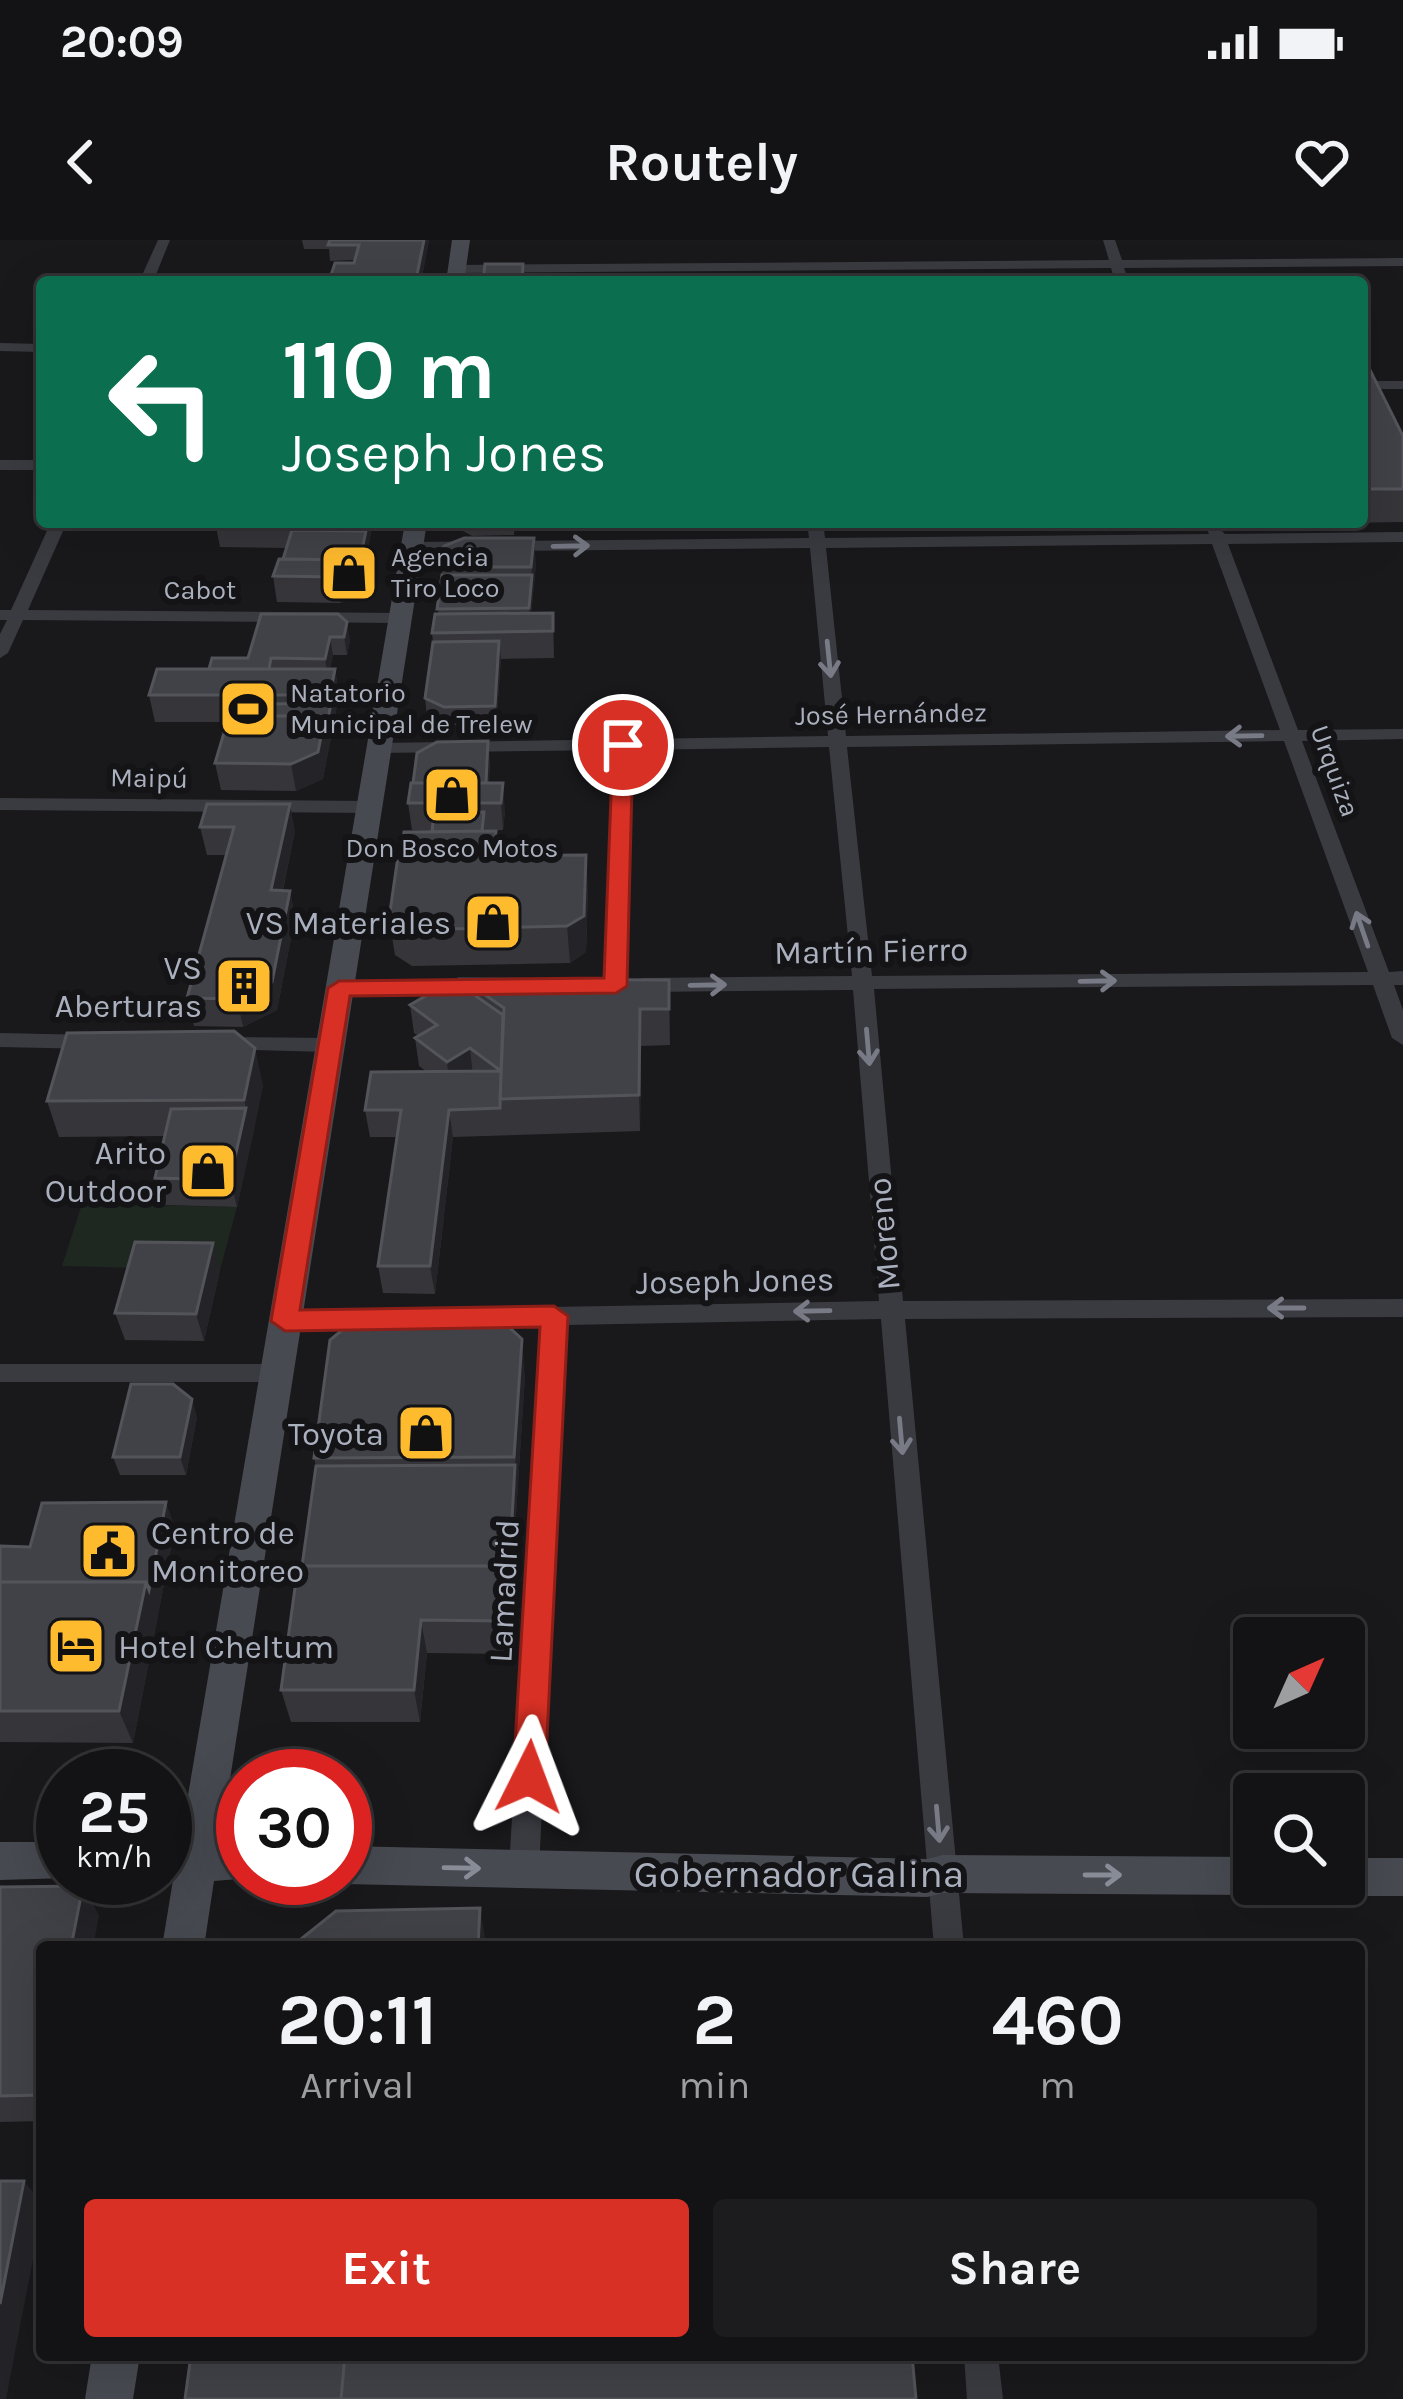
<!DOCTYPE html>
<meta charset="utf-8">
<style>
body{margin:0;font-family:Karla,sans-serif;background:#1c1c1e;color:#f1f3f6;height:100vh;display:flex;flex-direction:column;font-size:45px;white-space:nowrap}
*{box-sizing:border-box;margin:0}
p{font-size:39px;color:#9d9ea0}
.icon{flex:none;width:66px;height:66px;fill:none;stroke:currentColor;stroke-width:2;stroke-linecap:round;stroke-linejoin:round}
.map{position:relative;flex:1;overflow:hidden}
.drawer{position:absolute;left:36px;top:1701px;width:1329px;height:420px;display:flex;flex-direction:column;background:#131315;border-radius:12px;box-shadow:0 12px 48px #0002,0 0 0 3px #323234}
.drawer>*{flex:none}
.hud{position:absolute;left:36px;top:36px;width:1332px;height:252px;border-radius:12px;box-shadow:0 12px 48px #0002,0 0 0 3px #323234;background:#0b6e4f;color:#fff;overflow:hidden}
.needle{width:78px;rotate:45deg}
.controls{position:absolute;left:1233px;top:1377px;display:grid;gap:24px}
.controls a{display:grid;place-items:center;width:132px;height:132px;border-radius:12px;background:#131315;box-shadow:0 12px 48px #0002,0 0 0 3px #323234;font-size:60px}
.speed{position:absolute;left:36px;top:1509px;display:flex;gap:24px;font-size:60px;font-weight:700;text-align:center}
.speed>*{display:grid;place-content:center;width:156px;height:156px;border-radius:50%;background:#131315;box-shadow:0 12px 48px #0002,0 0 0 3px #323234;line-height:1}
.speed small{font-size:30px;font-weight:400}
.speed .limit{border:18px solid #d22;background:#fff;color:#111}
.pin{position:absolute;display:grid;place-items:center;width:102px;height:102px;color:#fff;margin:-51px;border:6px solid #fff;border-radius:50%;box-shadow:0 3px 12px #0007}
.me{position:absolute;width:132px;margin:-66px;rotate:3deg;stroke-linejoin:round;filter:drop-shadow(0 0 9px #0008)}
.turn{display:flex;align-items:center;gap:42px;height:252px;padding:0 48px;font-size:54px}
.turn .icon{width:156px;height:156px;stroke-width:2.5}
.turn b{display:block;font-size:84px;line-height:102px}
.eta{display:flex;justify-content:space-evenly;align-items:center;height:204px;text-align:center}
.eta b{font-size:72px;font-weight:700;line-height:84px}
.action{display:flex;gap:24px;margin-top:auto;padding:24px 48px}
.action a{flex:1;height:138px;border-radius:12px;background:#d93025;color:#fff;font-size:48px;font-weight:700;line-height:138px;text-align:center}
.action a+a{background:#1c1c1e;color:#f1f3f6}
.status{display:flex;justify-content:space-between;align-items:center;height:84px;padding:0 60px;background:#131315;direction:ltr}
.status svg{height:33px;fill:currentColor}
header{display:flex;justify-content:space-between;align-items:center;height:156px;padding:0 48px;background:#131315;font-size:54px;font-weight:700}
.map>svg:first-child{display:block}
.green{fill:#1e2820}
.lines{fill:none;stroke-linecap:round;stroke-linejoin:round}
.street{fill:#3a3b41;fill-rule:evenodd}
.secondary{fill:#474a51;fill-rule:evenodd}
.wall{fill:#35353a}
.shaded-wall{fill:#242428}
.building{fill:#414248;stroke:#52545a;stroke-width:3}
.oneway{stroke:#787b85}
.oneway2{stroke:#878c97}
.route{fill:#d93025;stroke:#8d1f18;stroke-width:3}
.labels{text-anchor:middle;stroke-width:12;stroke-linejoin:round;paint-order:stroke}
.far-poi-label{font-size:27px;fill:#aab0bd;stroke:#141417;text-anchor:start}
.far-street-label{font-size:27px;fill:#aab0bd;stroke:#141417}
.poi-label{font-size:33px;fill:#aab0bd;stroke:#141417;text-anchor:end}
.street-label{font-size:33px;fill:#aab0bd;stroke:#141417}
.near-street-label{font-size:39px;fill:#aab0bd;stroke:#141417}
</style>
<div class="status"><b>20:09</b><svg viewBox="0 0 49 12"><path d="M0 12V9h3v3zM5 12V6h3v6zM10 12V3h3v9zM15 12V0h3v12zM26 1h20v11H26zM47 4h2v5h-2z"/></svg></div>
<header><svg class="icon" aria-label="back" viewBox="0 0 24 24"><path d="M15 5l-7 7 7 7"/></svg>Routely<svg class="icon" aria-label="heart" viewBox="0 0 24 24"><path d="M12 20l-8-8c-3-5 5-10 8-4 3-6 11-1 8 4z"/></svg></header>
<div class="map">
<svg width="1403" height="2159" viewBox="0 0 1403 2159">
<rect width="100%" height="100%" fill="#19191c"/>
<path class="green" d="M82 964 237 967 220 1030 62 1026Z"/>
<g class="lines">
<path class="street" d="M158 0H170L153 42H139Z
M1103 0H1115L1122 20 1403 18V26L1124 28 1129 42H1115L1111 28 457 33 451 29 457 25 1109 20Z
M0 103 42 104V112L0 111Z
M1362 141H1403V149H1362Z
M0 220H42V230H0Z
M51 282H67L28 370 400 373 408 378 400 383 23 380 8 413 0 418V394L7 380H0V370H11Z
M807 282H823L825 298 1209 294 1207 289 1215 284 1225 294 1403 292V302L1228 304 1298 490 1403 489V499L1302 501 1389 732 1403 731V745H1394L1403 770V805L1392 798 1373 745 874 749 903 1061 1403 1059V1077L905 1079 964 1707H934L881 1079 566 1085 539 1629 535 1639 524 1643 513 1639 509 1629 541 1085 285 1090 273 1081 285 1072 879 1061 853 750 642 752 632 745 642 738 852 736 829 507 632 510 626 746 616 753 606 746 614 510 379 513 370 508 379 503 828 496 810 308 412 312 404 307 412 302 809 298ZM1212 304 1280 490 846 496 826 308ZM1284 501 1368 732 872 736 847 507Z
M0 558 369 561 378 567 369 573 0 570Z
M469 740 479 747 476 752 339 755 329 748 339 741Z
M0 793 93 795 104 802 93 809 0 807Z
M218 797 329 798 340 805 329 812 211 809 207 804 211 799Z
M0 1124H276L285 1126 288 1133 285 1140 276 1142H0Z
M964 2115H998L1003 2159H967Z"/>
<path class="secondary" d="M452 0H470L464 42H446Z
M405 282H427L220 1603H243V1638H251L214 1641 204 1707H162L173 1640 160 1638H165V1602H180Z
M0 1602H63V1638H68L0 1640Z
M345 1606 927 1619 943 1615 1254 1617V1644H1271L1254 1655 943 1653 927 1657 345 1644 330 1638H345Z
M1344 1618H1403V1656H1344L1329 1651 1327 1644H1344Z
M92 2115H140L133 2159H85Z"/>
</g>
<path class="wall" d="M302 0H429L421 42H332L331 35 354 23V20L330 21 329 9H304Z
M1362 122 1403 196V282L1233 285 1232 282H1362Z
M215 282H373L359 356 340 363 277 362 273 336 283 319 287 308 220 307Z
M460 282H515L514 295 472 296 461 290Z
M841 282H1074L1073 289 842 291Z
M536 324 531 373H553L554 418 501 419 496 485H446L427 476 425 458 433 402 432 393 438 374 442 335 441 327Z
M338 374 350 400 347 415H333L330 429H335L339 455 323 539 296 551 221 550 215 523 227 482H155L149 455 209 429 248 418Z
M490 520 489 543 505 571 503 590 486 591H496L498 615 588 650 586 712 570 723 412 726 395 715 389 679 401 616 432 592V590H412L408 563 413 543Z
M207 564 295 591 283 650 290 651 295 678 277 770 243 787 194 786 187 758 226 615H207L200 587Z
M462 739 669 740 670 805 641 806 640 891 453 897 435 1054 383 1053 378 1026 397 897H370L365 870 427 832 419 826 415 798 419 796 414 793 410 765 463 747Z
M263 845 237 967 164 965 155 938 165 896 59 897 47 861Z
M220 1030 204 1101 125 1100 115 1073Z
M525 1135 507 1414 427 1413 420 1482H291L281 1450 302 1326 316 1226 314 1218Z
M197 1177 186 1235H120L113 1217Z
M175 1288 133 1503 0 1502V1306L30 1307Z
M83 1646 99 1676 42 1707V1881L0 1882V1647Z"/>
<path class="shaded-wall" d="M424 0H429L421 42H418L417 35Z
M364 282H373L359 356 340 363 336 337 357 320 366 291Z
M534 298 536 324 530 386 529 368Z
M347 382 350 400 347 415 344 397Z
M330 397 333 415 328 437 325 419Z
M499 401 501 419 496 485 495 466Z
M335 429 339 455 334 482 330 455Z
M331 463 334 482 323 539 296 551 291 524 325 476Z
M488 501 490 520 487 563 485 552Z
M503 543 505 571 503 590 501 563Z
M290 564 295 591 277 677 271 650Z
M586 615 588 650 586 712 570 723 567 686Z
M290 651 295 678 277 770 243 787 237 759Z
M640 769 641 806 640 891 639 855Z
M255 808 263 845 253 896 244 860Z
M470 808 473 836 450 850 447 822Z
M246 868 253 896 237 967 230 940Z
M449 870 453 897 435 1054 430 1026Z
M213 1003 220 1030 204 1101 196 1074Z
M522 1099 525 1135 507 1414 503 1381 515 1225Z
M192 1159 197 1177 186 1235 180 1217Z
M166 1262 175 1288 133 1503 119 1471 146 1342Z
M421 1380 427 1413 420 1482 414 1450Z
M83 1646 99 1676 93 1707H71Z
M480 1668 485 1698V1707H478Z
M24 1941 42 1963V1973L6 2159H0V2064Z"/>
<path class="building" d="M330 0H424L417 35H407L405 42H346L348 35H331L335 23H354L359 5H328Z
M485 24H523L522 42H483Z
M1362 122H1366L1403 196V249H1362Z
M292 290 366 291 358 328 357 320 283 319Z
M464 298H534L531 327H441L444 306Z
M279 319 357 320 355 329 336 337 273 336Z
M442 335H532L529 368 437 369Z
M553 373V391L432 393 435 374Z
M261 374H338L347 382 344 397H330L325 419 271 418 269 429H209L212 418H248Z
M499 401 495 466 444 467 425 458 433 402Z
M157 429H335L330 455H149Z
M331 463 327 485 325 476H267L270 464Z
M229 476H325L318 512 291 524 215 523Z
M488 501 486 543H413L417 513 437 502Z
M411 543H503L501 563H408Z
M207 564H290L271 650 290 651 272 742 237 759 187 758 234 587H200Z
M434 572H484L482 591 432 592Z
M496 591 494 615 401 616 404 592Z
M586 615 584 676 567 686 407 690 389 679 398 616Z
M462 739 669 740V769H640L639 855 500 859 504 768Z
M453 740 503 775 501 831 470 808 447 822 415 798 437 785 410 765Z
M234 791 255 808 244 860 47 861 67 793Z
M501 831 500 868 449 870 430 1026H378L401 870H365L371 832Z
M246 868 230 940 155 938 171 869Z
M135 1002 213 1003 196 1074 115 1073Z
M500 1079 522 1099 514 1217 314 1218 330 1100 352 1082Z
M131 1144H173L192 1159 180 1217H113Z
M515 1225 509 1334 508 1326H302L316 1226Z
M166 1262 149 1350 146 1342H0V1306L30 1307 42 1263Z
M298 1326H508L503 1381 421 1380 414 1450H281Z
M0 1342H146L119 1471H0Z
M83 1646 71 1707H42V1855L0 1856V1647Z
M480 1668 478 1707H291L336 1671Z
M0 1941H24L0 2064Z
M191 2115H345L341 2159H185Z
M345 2115H912L916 2159H341Z"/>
<defs><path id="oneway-shaft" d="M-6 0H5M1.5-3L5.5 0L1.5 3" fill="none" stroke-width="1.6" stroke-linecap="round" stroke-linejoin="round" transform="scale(3)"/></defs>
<g class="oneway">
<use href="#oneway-shaft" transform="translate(571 306) rotate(-1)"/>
<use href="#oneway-shaft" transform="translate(829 419) rotate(84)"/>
<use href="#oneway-shaft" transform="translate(1244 496) rotate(179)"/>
<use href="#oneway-shaft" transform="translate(1362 689) rotate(-109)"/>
<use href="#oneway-shaft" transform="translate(1098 741) rotate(-1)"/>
<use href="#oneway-shaft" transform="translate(708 745) rotate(-1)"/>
<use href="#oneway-shaft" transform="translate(868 807) rotate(85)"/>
<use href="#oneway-shaft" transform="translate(1286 1068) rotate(180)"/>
<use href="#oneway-shaft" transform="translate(812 1071) rotate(179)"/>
<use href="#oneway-shaft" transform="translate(901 1196) rotate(85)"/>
<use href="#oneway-shaft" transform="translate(938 1584) rotate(85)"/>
</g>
<g class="oneway2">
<use href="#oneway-shaft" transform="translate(462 1628) rotate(1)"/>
<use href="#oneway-shaft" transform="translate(1103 1635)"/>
</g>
<path class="route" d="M623 498 633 505 627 746 616 753 350 756 300 1070 554 1066 568 1076 545 1537 540 1547 529 1552 517 1547 513 1537 540 1087 285 1091 271 1081 328 748 339 741 604 738 613 505Z"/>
<defs>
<g id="shop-square" transform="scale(3)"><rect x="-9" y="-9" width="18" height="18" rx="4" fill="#ffbb2e" stroke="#141417"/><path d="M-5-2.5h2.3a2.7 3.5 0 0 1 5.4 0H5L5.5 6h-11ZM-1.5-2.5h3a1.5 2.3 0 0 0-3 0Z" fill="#111"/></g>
<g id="stadium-square" transform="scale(3)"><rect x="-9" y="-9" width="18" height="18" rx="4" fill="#ffbb2e" stroke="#141417"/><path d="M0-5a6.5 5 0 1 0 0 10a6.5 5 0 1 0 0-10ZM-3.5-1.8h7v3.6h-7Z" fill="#111"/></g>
<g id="building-square" transform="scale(3)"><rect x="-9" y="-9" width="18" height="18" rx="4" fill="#ffbb2e" stroke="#141417"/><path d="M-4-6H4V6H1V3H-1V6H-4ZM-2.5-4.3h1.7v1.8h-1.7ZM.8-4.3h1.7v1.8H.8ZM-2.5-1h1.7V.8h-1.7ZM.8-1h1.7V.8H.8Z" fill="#111"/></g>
<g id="civic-square" transform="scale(3)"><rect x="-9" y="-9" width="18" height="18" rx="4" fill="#ffbb2e" stroke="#141417"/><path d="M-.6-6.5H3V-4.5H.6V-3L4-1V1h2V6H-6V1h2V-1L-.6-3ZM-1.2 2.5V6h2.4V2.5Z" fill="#111"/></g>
<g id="hotel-square" transform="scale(3)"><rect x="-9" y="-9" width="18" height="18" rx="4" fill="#ffbb2e" stroke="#141417"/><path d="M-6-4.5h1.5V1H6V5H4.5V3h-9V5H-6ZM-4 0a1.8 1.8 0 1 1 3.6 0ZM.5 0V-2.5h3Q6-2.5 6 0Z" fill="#111"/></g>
</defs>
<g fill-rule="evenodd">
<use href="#shop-square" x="349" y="333"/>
<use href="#stadium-square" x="248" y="469"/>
<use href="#shop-square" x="452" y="555"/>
<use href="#shop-square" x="493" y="682"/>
<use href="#building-square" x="244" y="746"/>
<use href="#shop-square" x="208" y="931"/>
<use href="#shop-square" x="426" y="1193"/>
<use href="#civic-square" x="109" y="1311"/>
<use href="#hotel-square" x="76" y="1406"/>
</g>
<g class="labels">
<g class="far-poi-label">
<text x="391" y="326">Agencia<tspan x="391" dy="31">Tiro Loco</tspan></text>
<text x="290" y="462">Natatorio<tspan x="290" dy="31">Municipal de Trelew</tspan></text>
<text x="452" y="617" text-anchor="middle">Don Bosco Motos</text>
</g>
<g class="far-street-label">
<text x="200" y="359">Cabot</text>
<text transform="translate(891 474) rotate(-1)" y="9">José Hernández</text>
<text transform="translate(1335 531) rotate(70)" y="9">Urquiza</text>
<text transform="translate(149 538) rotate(1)" y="9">Maipú</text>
</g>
<g class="poi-label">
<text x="451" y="694">VS Materiales</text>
<text x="202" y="739">VS<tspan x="202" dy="38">Aberturas</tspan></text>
<text x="166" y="924">Arito<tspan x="166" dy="38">Outdoor</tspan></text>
<text x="384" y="1205">Toyota</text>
<text x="151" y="1304" text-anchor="start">Centro de<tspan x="151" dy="38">Monitoreo</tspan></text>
<text x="118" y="1418" text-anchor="start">Hotel Cheltum</text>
</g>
<g class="street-label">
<text transform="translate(871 710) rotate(-1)" y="12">Martín Fierro</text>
<text transform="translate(883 994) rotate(-95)" y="12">Moreno</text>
<text transform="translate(735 1040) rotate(-1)" y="12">Joseph Jones</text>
<text transform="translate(503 1351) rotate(-87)" y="12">Lamadrid</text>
</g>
<g class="near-street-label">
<text x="799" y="1647">Gobernador Galina</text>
</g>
</g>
</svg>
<div class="controls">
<a><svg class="needle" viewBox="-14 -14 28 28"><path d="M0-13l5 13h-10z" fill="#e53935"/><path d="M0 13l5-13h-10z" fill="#9d9ea0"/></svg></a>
<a><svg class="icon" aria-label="search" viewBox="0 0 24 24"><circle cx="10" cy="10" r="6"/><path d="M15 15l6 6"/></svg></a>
</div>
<div class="speed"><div>25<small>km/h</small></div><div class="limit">30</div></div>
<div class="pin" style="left:623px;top:505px;background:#d93025"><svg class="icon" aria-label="arrive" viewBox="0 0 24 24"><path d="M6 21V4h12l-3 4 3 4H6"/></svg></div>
<svg class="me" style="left:529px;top:1537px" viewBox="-20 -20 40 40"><path d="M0-17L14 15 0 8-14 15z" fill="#d93025" stroke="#fff" stroke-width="4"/></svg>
<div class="hud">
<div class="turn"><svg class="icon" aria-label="left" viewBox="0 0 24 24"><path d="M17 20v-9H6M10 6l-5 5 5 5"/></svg><div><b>110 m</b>Joseph Jones</div></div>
</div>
<section class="drawer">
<div class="eta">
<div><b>20:11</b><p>Arrival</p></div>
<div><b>2</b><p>min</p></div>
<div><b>460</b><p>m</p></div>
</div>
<div class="action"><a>Exit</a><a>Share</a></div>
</section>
</div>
